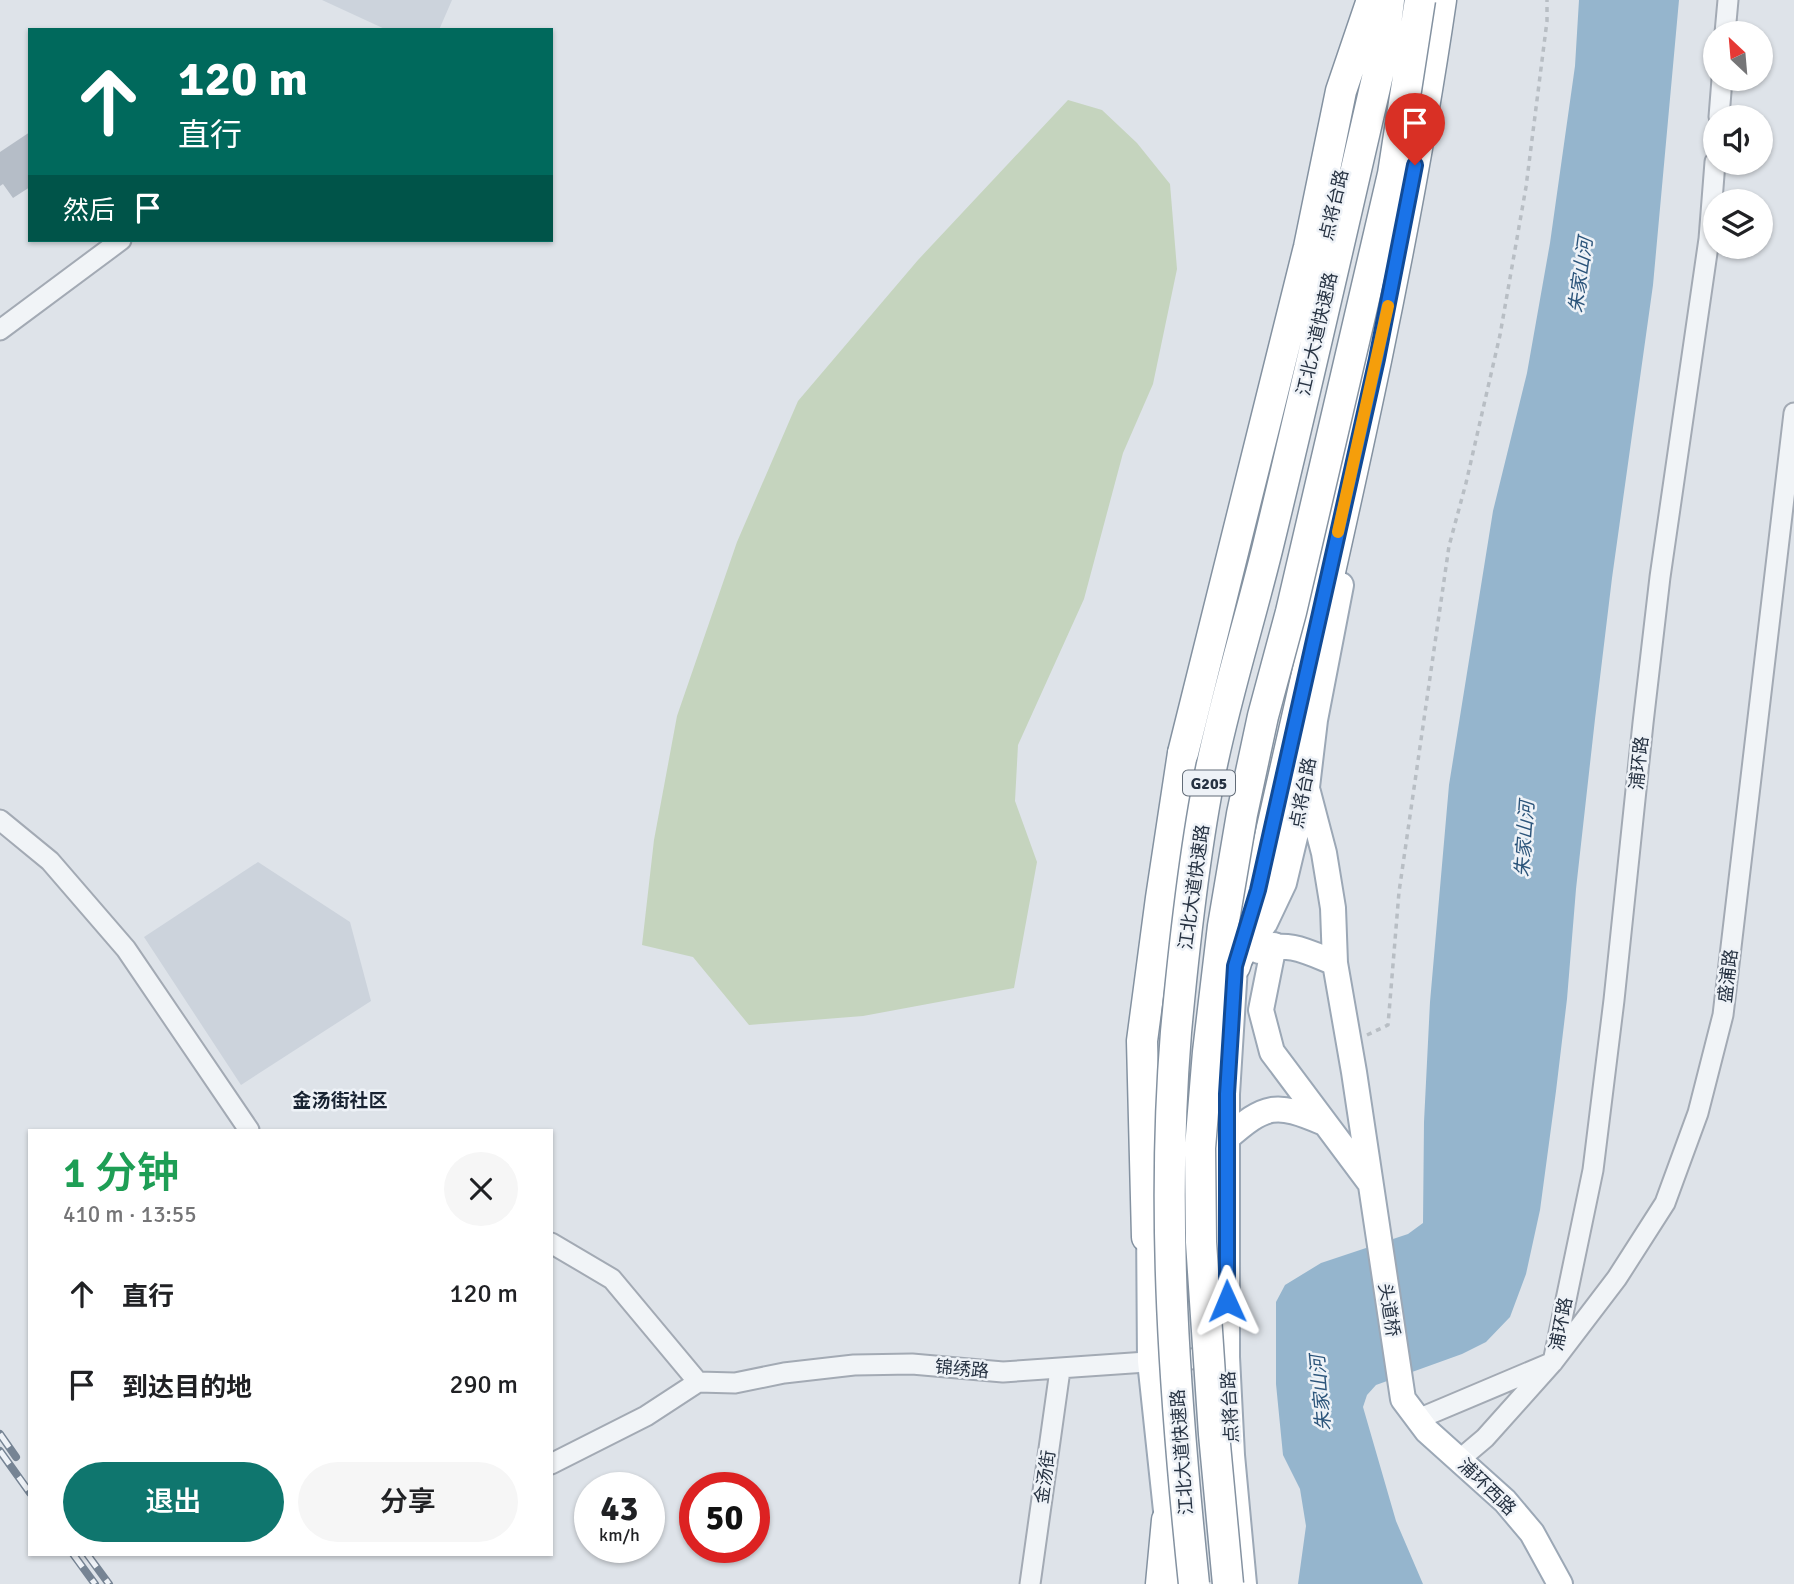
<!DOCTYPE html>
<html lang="zh">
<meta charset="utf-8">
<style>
body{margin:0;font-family:Signika,"Noto Sans SC",sans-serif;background:#f6f6f6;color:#202124;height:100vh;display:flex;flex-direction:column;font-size:26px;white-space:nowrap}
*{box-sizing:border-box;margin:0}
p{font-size:23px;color:#757577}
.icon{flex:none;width:38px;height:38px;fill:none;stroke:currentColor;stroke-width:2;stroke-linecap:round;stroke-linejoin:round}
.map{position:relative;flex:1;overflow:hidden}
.details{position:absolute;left:28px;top:1129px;width:525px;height:427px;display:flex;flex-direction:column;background:#fff;border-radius:0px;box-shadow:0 2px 5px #0004}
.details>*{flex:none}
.banner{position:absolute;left:28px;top:28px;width:525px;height:214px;border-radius:0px;box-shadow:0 2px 5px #0004;background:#00695c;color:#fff;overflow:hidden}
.needle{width:46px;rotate:334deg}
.tools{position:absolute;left:1703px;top:21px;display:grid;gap:14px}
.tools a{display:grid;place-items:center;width:70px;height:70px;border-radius:50%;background:#fff;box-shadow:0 2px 5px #0004;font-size:35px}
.speed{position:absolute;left:574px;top:1472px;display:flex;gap:14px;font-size:35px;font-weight:700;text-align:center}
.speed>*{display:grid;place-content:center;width:91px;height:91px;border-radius:50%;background:#fff;box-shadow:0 2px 5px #0004;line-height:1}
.speed small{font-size:18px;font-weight:400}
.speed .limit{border:10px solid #d22;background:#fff;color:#111}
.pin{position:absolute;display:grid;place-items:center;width:60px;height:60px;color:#fff;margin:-72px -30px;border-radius:50% 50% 50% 0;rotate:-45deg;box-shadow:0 0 7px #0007}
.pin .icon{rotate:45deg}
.me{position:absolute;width:77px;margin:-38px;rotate:359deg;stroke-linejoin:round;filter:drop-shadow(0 0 5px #0008)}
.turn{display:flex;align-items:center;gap:24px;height:147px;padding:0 35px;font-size:32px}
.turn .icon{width:91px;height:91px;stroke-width:2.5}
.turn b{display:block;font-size:49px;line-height:60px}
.then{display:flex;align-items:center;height:66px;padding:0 35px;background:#0003;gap:14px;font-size:26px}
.round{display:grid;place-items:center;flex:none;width:74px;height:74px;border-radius:37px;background:#f6f6f6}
.headline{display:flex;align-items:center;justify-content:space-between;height:119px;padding:0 35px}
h1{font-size:42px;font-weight:600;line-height:52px;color:#1e9e55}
.cta{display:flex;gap:14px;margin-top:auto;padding:14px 35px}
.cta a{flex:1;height:80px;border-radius:42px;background:#0f766e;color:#fff;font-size:28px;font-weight:600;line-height:80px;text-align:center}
.cta a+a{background:#f6f6f6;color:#202124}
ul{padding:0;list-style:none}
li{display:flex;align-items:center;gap:21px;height:91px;padding:0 35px}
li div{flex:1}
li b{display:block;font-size:26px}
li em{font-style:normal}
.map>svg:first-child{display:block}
.built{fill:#ccd3dc}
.green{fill:#c5d4be}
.water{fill:#95b5cd}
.building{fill:#b5bdc7}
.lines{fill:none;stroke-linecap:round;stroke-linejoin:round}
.minor-casing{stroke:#a3aab4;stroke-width:23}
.major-casing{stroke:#9ca8b6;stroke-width:28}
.highway-casing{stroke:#8492a1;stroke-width:33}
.path{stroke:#b8bec4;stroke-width:3.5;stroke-dasharray:5 5;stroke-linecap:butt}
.minor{stroke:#f1f4f7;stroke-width:19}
.major{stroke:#fff;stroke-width:24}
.highway{stroke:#fff;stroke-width:30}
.rail-casing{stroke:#768494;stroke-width:8}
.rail{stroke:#eef2f7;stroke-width:5;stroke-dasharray:16;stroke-linecap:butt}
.highway-bridge-casing{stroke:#8492a1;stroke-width:33;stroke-linecap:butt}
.highway-bridge{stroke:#fff;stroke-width:30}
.route-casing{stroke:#114b97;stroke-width:18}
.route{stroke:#1a73e8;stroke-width:12}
.slow{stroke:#f59e0b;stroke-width:12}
.labels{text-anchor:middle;stroke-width:5;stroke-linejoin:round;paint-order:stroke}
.shield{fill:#eef2f7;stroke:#626c78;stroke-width:2}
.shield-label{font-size:16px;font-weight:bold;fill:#263242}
.street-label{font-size:18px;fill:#263242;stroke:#eef2f7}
.water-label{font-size:19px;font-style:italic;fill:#2b547a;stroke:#eef2f7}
.neighbourhood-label{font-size:19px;font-weight:bold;fill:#182332;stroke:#eef2f7}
</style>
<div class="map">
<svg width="1794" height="1584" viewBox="0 0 1794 1584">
<rect width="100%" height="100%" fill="#dee3e9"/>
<path class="built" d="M322 0H452L439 30H387Z
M258 862 350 922 371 1001 241 1085 144 937Z"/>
<path class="green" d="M1068 100 1102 110 1137 143 1170 184 1177 269 1153 384 1123 453 1084 599 1018 745 1015 801 1037 862 1014 988 863 1016 749 1025 693 957 642 945 654 840 677 716 737 542 798 401 918 260Z"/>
<path class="water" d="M1579 0H1679L1653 285 1612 578 1595 719 1576 889 1567 999 1556 1091 1540 1210 1526 1274 1510 1317 1486 1342 1462 1354 1376 1385 1367 1395 1363 1407 1396 1521 1423 1584H1298L1306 1526 1300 1489 1283 1455 1276 1384V1302L1285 1285 1321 1263 1408 1234 1423 1223 1424 1122 1430 1002 1449 785 1493 511 1527 373 1550 243 1575 66Z"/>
<path class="building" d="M30 132V187L13 198 3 184 0 186V152Z"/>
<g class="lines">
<g class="minor-casing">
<path id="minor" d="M1725 33 1728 0
M1719 117 1722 79
M0 330 121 240
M0 820 50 861 126 949 249 1130
M551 1243 612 1279 698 1382
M698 1382 735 1383 784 1373 854 1365 912 1364 1003 1372 1219 1357
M1418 1419 1553 1362 1593 1170 1614 1000 1643 723 1660 577 1709 239 1715 162
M1459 1460 1485 1438 1553 1362 1617 1278 1665 1203 1698 1113 1723 1015 1794 413
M551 1464 646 1416 698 1382
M1030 1584 1060 1370"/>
</g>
<g class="major-casing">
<path id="major" d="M1351 135 1362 56
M1243 587 1304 330
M1308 792 1324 853 1333 908 1335 963 1354 1072 1403 1399 1427 1431 1505 1501 1532 1533 1560 1584
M1274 945 1261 1010 1272 1052 1370 1183
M1259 951C1287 940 1308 952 1335 963
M1226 1139C1266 1104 1275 1102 1324 1123
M1149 1221 1150 1361 1167 1520 1176 1584
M1244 1584 1232 1455 1227 1357V1094L1235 966 1265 923 1284 883 1307 787 1315 720 1341 585"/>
</g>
<g class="highway-casing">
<path id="highway" d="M1235 966 1258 890C1324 594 1397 300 1441 0
M1147 1237 1142 1041 1161 898 1183 753
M1161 1584 1167 1520"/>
</g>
<path class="path" d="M1367 1035 1388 1025 1399 892 1449 546 1466 483 1500 335 1526 187 1547 21V0"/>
<use href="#minor" class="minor"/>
<use href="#major" class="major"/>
<use href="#highway" class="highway"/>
<g class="rail-casing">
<path id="rail" d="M0 1434 16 1457
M0 1451 30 1493
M73 1554 95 1584
M87 1554 109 1584"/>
</g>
<use href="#rail" class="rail"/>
<g class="highway-bridge-casing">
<path id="highway-bridge" d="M1183 753 1309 247 1341 91 1372 0
M1194 1584C1175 1401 1161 1216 1176 1032 1184 946 1194 853 1211 769 1226 696 1249 623 1267 550 1307 386 1344 221 1382 57L1389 0
M1228 1584 1214 1434 1201 1242 1200 1148 1208 1052 1223 926 1242 814 1263 716 1291 612 1393 174 1420 0"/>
</g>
<use href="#highway-bridge" class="highway-bridge"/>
</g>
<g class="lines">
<g class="route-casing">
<path id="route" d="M1227 1301V1094L1235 966 1258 890 1377 359 1415 165"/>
</g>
<use href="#route" class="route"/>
<path class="slow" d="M1338 532 1388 306"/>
</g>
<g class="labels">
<rect class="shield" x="1183" y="770.5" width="52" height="25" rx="5"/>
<g class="shield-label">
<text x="1209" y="789">G205</text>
</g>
<g class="street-label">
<text transform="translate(1334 205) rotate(-77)" y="6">点将台路</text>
<text transform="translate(1317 334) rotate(-77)" y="6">江北大道快速路</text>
<text transform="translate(1639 763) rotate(-84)" y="6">浦环路</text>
<text transform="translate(1303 793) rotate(-79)" y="6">点将台路</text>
<text transform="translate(1194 887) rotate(-82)" y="6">江北大道快速路</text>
<text transform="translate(1728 976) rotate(-83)" y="6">盛浦路</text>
<text transform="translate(1389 1310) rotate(81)" y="6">头道桥</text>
<text transform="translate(1561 1324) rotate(-79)" y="6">浦环路</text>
<text transform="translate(962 1369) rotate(5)" y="6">锦绣路</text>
<text transform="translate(1230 1407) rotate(-93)" y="6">点将台路</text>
<text transform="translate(1182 1452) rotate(-94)" y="6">江北大道快速路</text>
<text transform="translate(1045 1477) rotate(-82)" y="6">金汤街</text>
<text transform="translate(1487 1487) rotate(44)" y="6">浦环西路</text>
</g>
<g class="water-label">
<text transform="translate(1580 275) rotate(-82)" y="7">朱家山河</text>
<text transform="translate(1524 839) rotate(-86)" y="7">朱家山河</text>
<text transform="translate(1320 1393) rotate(-95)" y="7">朱家山河</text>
</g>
<g class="neighbourhood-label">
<text x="340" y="1107">金汤街社区</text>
</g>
</g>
</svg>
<div class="tools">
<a><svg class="needle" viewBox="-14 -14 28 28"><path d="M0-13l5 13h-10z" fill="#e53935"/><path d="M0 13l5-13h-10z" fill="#757577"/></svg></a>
<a><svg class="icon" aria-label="sound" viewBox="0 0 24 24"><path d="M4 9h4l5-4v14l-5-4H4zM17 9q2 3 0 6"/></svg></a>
<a><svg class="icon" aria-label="layers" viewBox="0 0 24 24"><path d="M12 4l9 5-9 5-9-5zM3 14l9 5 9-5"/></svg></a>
</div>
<div class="speed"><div>43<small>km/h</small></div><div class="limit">50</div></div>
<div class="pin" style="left:1415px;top:165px;background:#d93025"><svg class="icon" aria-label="arrive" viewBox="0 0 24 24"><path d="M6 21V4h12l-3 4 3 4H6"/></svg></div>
<svg class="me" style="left:1227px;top:1301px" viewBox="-20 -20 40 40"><path d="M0-17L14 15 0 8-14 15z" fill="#1a73e8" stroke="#fff" stroke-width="4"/></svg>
<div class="banner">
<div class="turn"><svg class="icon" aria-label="ahead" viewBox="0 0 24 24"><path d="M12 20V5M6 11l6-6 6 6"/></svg><div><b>120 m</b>直行</div></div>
<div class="then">然后<svg class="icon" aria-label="arrive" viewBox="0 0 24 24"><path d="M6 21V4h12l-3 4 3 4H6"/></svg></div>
</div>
<section class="details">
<div class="headline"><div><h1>1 分钟</h1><p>410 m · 13:55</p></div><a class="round"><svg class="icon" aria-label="close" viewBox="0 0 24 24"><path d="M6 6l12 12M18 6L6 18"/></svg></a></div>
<ul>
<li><svg class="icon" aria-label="ahead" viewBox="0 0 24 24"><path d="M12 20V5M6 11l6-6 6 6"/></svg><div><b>直行</b></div><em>120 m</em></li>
<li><svg class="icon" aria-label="arrive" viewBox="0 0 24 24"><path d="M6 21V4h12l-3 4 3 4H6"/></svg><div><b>到达目的地</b></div><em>290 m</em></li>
</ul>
<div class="cta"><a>退出</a><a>分享</a></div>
</section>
</div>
